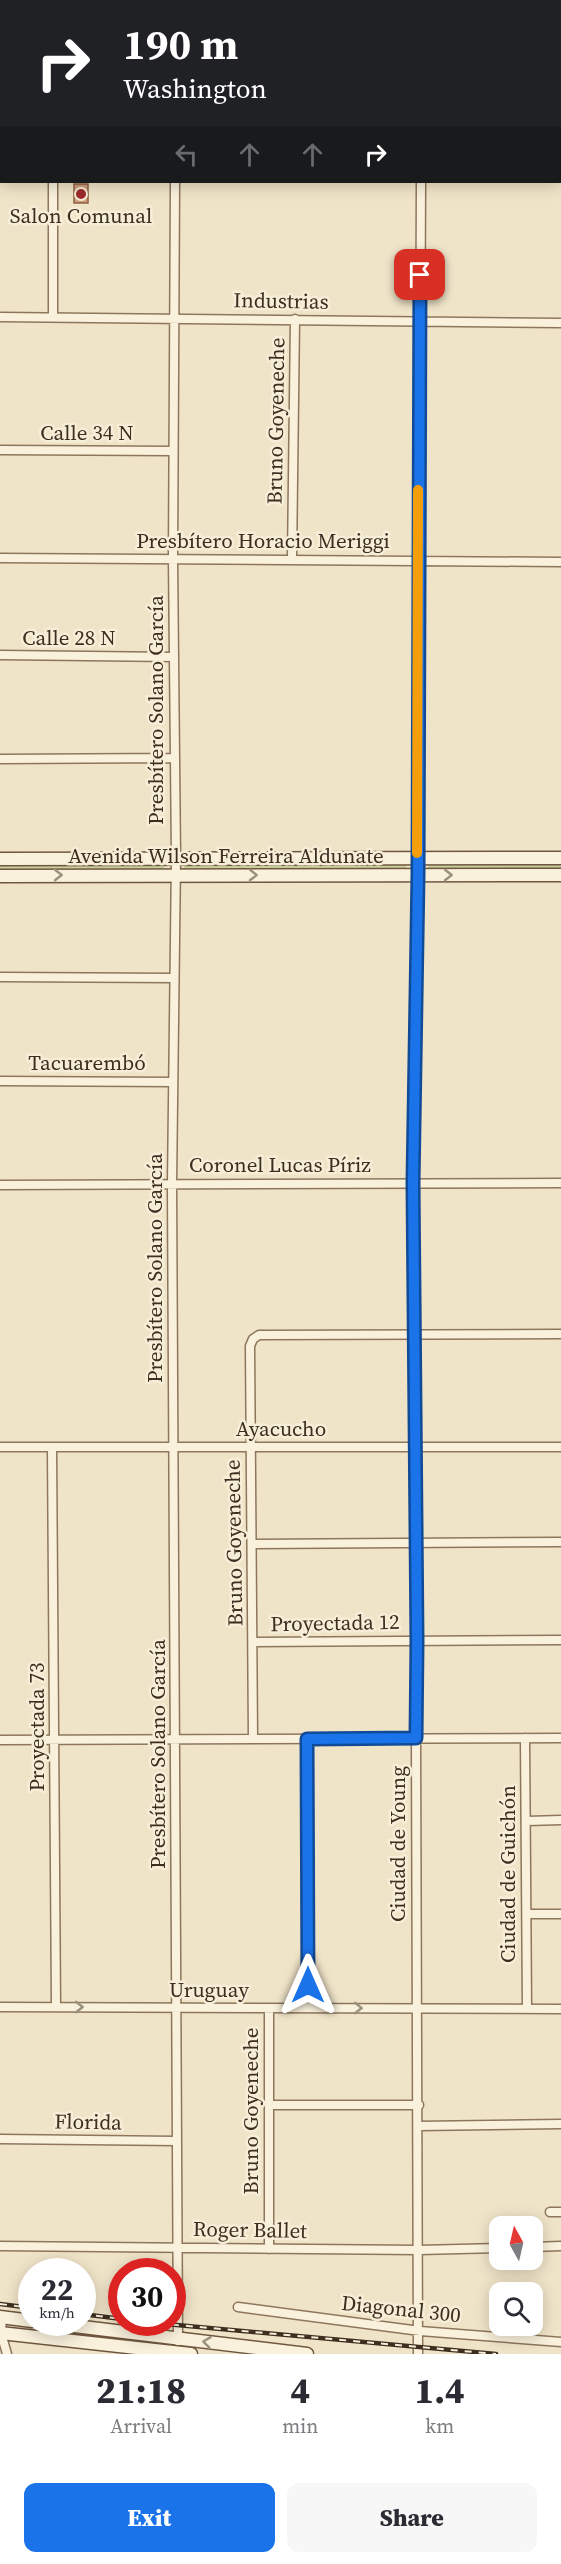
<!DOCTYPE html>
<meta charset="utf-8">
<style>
body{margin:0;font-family:"Source Serif 4",serif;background:#f7f7f7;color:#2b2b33;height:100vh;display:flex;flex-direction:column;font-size:22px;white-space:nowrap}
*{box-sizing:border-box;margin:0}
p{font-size:20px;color:#7c7c81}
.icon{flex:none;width:33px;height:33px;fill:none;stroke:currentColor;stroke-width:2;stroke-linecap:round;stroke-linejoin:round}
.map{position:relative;height:2354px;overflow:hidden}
.details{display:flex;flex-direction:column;background:#fff;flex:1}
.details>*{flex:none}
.hud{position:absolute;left:0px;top:0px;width:561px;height:183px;box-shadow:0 3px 15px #0003;background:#202124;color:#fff;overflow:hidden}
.needle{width:39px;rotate:352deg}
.controls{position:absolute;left:489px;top:2216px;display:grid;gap:12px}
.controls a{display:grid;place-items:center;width:54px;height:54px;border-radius:12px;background:#fff;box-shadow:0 3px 15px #0003;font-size:30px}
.speed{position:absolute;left:18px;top:2258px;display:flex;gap:12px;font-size:30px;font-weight:700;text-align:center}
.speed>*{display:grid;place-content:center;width:78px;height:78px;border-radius:50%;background:#fff;box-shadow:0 3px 15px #0003;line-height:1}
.speed small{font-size:15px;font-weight:400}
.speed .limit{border:9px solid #d22;background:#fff;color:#111}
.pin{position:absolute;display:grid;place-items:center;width:51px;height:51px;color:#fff;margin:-26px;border-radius:12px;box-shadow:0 3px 9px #0006}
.me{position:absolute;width:66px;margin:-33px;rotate:0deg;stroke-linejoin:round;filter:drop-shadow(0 0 4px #0008)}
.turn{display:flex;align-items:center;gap:21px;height:126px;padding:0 24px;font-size:27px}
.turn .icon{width:78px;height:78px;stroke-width:2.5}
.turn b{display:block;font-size:42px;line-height:51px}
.lanes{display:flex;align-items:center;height:57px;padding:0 24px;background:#0003;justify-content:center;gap:30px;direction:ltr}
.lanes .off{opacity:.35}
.eta{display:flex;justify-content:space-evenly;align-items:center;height:102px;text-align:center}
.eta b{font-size:36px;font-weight:800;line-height:42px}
.action{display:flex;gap:12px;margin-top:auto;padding:12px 24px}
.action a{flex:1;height:69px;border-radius:12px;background:#1a73e8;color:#fff;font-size:24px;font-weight:800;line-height:69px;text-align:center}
.action a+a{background:#f7f7f7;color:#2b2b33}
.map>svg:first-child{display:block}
.green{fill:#c9cf9b}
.building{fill:#cf9f7d;stroke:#8d5f41;stroke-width:1.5}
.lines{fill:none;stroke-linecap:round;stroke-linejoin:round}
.street-casing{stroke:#8d765c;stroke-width:11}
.secondary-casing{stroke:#6f573f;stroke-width:15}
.street{stroke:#faf1dc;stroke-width:8}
.secondary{stroke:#faf1dc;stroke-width:12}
.rail-casing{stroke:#3d2e20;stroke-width:4.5}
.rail{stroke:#f7eed8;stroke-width:2;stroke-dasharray:7;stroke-linecap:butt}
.oneway{stroke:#9c907e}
.route-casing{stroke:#114b97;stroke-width:15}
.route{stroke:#1a73e8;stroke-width:10}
.slow{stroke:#f59e0b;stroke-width:10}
.poi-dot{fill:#9e2a2b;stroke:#f7eed8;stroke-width:2}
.labels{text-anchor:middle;stroke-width:5;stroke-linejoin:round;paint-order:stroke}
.poi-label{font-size:21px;fill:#3d2e20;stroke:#f7eed8}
.street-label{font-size:21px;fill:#3d2e20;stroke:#f7eed8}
</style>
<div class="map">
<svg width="561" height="2354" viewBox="0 0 561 2354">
<rect width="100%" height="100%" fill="#f0e4c8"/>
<path class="green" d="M164 862V869L0 870V863Z
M184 862H406V868H184Z
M428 863H561V869H428Z"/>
<path class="building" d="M74 184H88V203H74Z"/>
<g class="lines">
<g class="street-casing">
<path id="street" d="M176 0V2
M423 2V0
M0 78H2
M560 83H561
M53 182V317
M175 182 173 559 176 858 172 1184 178 2341
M0 317 561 323
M0 450 173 451
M0 558 561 562
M292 559 295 319
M0 655 174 657
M0 759 174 758
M0 977 174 978
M0 1081 173 1082
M0 1185 561 1183
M0 1447H561
M52 1448 56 2007
M252 1544 561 1542
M253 1642 561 1640
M525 1738 527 2009
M253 1739 250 1346 253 1339 259 1335 561 1334
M307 1739 308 2008
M0 1740 561 1738
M527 1821 561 1820
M527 1914H561
M0 2007 561 2009
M269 2105H419
M419 2126 561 2124
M0 2139 176 2141
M550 2212H561
M0 2246 419 2250 500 2248
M532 2247 561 2246
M269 2249V2008
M238 2307 420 2331 561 2342
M2 2317 1 2333 7 2354
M418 2354 416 1739 417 1641 413 1183 418 875 421 182"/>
</g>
<g class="secondary-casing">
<path id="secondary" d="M0 859 561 858
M0 876 561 875
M0 2317 32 2321
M41 2322 307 2354
M0 2333 191 2354"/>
</g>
<use href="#street" class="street"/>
<use href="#secondary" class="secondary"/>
<g class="rail-casing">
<path id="rail" d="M0 2304 32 2308
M82 2314 122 2319
M144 2322 496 2354"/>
</g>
<use href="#rail" class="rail"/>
</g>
<defs><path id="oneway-chevron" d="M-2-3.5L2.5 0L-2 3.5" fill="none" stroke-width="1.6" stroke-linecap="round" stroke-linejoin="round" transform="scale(1.5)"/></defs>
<g class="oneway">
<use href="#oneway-chevron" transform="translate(58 875)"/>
<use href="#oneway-chevron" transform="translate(253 875) rotate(1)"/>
<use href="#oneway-chevron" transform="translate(448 875)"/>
<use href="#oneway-chevron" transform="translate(79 2007)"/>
<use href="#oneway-chevron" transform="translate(358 2008) rotate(1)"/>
<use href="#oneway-chevron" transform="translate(207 2342) rotate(-173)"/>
</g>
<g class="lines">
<g class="route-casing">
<path id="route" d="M308 1985 307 1739 416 1738 417 1641 413 1183 418 875 420 275"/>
</g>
<use href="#route" class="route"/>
<path class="slow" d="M417 853 418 490"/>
</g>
<circle class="poi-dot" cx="81" cy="194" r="6"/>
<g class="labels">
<g class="poi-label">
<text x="81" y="223">Salon Comunal</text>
</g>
<g class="street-label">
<text transform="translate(281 301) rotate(1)" y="7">Industrias</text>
<text transform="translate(276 421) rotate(-89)" y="7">Bruno Goyeneche</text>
<text x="87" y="440">Calle 34 N</text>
<text x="263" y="548">Presbítero Horacio Meriggi</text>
<text x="69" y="645">Calle 28 N</text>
<text transform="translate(156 710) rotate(-90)" y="7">Presbítero Solano García</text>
<text x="226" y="863">Avenida Wilson Ferreira Aldunate</text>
<text x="87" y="1070">Tacuarembó</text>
<text x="280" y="1172">Coronel Lucas Píriz</text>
<text transform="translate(155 1268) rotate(-90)" y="7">Presbítero Solano García</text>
<text x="281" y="1436">Ayacucho</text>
<text transform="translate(234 1543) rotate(-91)" y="7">Bruno Goyeneche</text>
<text transform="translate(335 1623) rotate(-1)" y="7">Proyectada 12</text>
<text transform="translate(37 1727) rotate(-90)" y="7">Proyectada 73</text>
<text transform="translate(158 1754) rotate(-90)" y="7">Presbítero Solano García</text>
<text transform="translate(398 1844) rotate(-90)" y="7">Ciudad de Young</text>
<text transform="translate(508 1874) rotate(-90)" y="7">Ciudad de Guichón</text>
<text x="209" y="1997">Uruguay</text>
<text transform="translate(251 2111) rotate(-90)" y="7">Bruno Goyeneche</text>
<text transform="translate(88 2122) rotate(1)" y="7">Florida</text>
<text transform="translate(250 2230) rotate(1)" y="7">Roger Ballet</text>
<text transform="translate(401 2309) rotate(6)" y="7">Diagonal 300</text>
</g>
</g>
</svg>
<div class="controls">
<a><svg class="needle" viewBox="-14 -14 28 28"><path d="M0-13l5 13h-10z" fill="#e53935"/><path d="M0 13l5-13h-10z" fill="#7c7c81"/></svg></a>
<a><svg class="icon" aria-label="search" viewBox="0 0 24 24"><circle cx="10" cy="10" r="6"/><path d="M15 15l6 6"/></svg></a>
</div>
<div class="speed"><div>22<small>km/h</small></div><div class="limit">30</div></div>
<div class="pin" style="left:420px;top:275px;background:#d93025"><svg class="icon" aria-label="arrive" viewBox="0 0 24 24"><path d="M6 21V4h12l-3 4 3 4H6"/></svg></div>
<svg class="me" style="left:308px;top:1985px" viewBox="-20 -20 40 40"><path d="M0-17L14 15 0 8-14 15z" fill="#1a73e8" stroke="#fff" stroke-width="4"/></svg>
<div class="hud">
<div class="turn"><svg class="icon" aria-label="right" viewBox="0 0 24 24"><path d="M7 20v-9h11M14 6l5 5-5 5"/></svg><div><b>190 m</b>Washington</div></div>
<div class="lanes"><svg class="icon off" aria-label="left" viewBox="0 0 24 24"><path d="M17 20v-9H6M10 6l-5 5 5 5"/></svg><svg class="icon off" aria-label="ahead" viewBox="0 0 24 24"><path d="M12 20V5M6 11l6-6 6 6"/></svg><svg class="icon off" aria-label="ahead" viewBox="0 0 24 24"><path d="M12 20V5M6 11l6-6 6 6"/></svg><svg class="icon" aria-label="right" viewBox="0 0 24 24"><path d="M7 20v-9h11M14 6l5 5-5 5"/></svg></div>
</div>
</div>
<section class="details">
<div class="eta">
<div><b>21:18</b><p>Arrival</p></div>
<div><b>4</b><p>min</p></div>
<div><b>1.4</b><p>km</p></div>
</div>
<div class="action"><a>Exit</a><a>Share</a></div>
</section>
